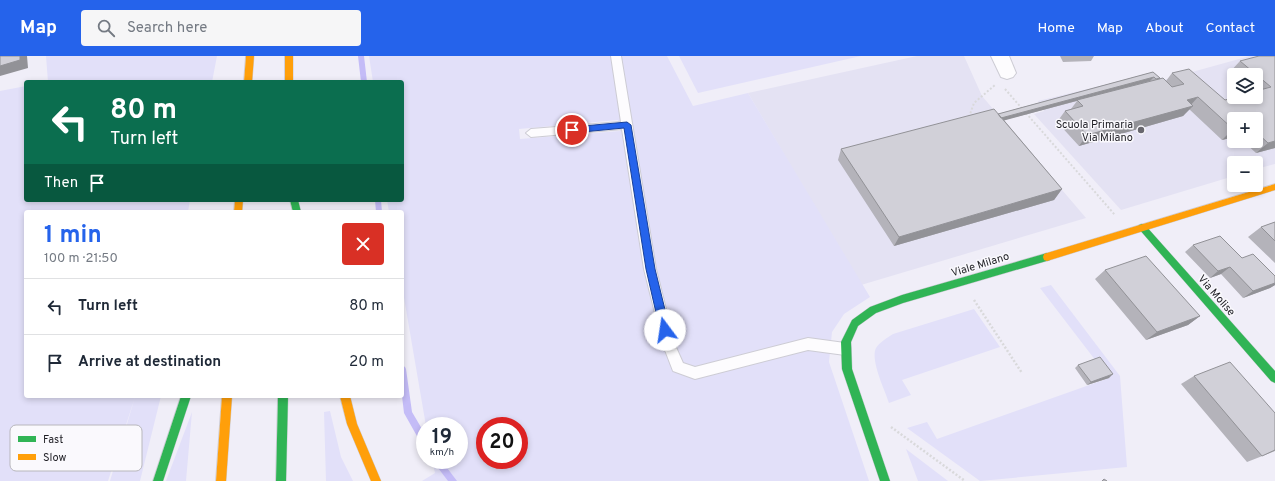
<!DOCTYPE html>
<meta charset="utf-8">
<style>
body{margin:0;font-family:Overpass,sans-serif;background:#f6f6f7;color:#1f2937;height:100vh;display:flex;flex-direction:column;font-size:15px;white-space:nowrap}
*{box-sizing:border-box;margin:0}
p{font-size:13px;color:#747a83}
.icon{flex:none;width:22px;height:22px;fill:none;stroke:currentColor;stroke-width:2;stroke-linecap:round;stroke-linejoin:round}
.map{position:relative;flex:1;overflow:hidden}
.drawer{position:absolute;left:24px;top:154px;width:380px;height:188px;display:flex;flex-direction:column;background:#fff;border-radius:4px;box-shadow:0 2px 6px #0003}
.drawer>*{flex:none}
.hud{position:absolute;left:24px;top:24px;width:380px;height:122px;border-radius:4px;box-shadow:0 2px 6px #0003;background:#0b6e4f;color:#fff;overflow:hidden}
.tools{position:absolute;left:1227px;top:12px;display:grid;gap:8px}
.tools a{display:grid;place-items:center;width:36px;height:36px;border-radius:4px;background:#fff;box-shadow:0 2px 6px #0003;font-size:20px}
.speed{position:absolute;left:416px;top:361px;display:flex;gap:8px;font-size:20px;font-weight:700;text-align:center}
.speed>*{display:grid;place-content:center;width:52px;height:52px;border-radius:50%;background:#fff;box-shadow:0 2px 6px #0003;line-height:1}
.speed small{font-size:10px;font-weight:400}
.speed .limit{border:6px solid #d22;background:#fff;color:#111}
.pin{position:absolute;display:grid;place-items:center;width:34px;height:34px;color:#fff;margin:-17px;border:2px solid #fff;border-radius:50%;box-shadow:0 1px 4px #0007}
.me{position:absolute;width:44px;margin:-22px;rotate:346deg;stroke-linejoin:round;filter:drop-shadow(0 0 3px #0008)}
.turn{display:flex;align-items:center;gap:14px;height:84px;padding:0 20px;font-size:18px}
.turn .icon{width:52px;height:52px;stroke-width:2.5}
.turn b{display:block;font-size:28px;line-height:34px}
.then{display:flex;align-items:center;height:38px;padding:0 20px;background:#0003;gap:8px;font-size:15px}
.round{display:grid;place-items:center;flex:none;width:42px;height:42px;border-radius:4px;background:#f6f6f7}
.summary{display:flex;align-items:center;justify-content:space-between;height:68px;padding:0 20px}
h1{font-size:24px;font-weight:700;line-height:30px;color:#2563eb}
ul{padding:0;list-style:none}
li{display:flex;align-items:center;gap:12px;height:56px;padding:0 20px;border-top:1px solid #e0e1e3}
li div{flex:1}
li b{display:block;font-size:15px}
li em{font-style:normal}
header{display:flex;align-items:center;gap:24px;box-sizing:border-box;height:56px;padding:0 20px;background:#2563eb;color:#fff}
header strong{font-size:19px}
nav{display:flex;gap:22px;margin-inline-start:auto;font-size:14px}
.search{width:280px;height:36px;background:#f6f6f7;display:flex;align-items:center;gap:10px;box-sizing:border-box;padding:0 14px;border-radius:4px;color:#747a83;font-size:15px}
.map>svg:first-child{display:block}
.built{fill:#e4e2f3;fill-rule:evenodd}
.green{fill:#e2e0f9;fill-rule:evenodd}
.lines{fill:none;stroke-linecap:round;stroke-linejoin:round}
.stream{fill:#c4bcf7;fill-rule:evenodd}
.lane-casing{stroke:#cdccd4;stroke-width:2}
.street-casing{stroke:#cdccd4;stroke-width:2}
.fast-casing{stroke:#cdccd4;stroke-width:1}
.slow-casing{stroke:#cdccd4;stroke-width:1}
.path-far1{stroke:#d9d9db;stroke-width:2;stroke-dasharray:2 2;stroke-linecap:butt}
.path{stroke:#d9d9db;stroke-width:2.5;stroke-dasharray:2 2;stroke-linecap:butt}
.lane{fill:#fdfcfe;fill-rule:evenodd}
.street{fill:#fdfcfe;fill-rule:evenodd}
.fast{fill:#30b455;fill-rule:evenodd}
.slow{fill:#ff9f0a;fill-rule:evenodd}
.wall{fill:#b4b3ba}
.shaded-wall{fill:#929297}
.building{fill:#d1d0d8;stroke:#929297}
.route{fill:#2563eb;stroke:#184099}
.poi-dot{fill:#68676e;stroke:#faf9fd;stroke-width:1.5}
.labels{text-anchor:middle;stroke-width:3;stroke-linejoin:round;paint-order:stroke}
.poi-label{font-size:11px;fill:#1e1e24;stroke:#faf9fd;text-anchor:end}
.street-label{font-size:11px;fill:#1e1e24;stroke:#faf9fd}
.key{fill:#faf9fd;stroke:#b8b7bc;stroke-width:1}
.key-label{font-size:11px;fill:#1e1e24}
</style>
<header>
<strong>Map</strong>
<div class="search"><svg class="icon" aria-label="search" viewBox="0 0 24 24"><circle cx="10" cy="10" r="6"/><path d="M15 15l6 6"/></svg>Search here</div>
<nav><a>Home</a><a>Map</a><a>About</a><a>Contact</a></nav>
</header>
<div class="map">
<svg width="1275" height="425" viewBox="0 0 1275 425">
<rect width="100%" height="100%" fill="#f0eef8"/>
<path class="built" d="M917 0H964L982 40 1086 162 861 229 748 37Z
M1250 0H1272L1275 2V108L1256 113V107H1234V120L1121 154 1034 58 1044 55 1038 45 1145 19 1163 24ZM1234 19H1256V41H1234ZM1234 63H1256V85H1234Z"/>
<path class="green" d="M46 0H217L212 26H48Z
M369 0H667L693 50 748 37 870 241 844 258 832 276 829 306 869 425H422L435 417 432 404H459V370H426L402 230V156H389L387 144H402V26H373ZM618 64 620 75 520 83 519 73ZM485 370H519V404H485Z
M679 0H861L698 37Z
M26 30V144H190L188 156H26V340H161L140 425H110L135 341 108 425H0V35Z
M1051 229 1120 320 1127 411 980 425 907 372 927 366 937 383 1109 322 1040 232Z
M974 253 1000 291 902 324 911 339 889 347C885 334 870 304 876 292 880 286 887 282 893 278Z
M330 355 341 401 353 425H326L324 356Z
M192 356 186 425H166Z
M906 393 948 425H918Z"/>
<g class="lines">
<path class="stream" d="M358 0H364L367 26H361Z
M375 144H381L382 156H376Z
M402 309 405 311 406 313 412 356 425 378V390L422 389 404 357 402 340Z
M432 404H441L457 425H448Z"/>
<g class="lane-casing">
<path id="lane" d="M611 0H621L656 213 675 289 683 307 695 311 808 282 845 287 850 289 851 293 850 297 845 299 808 294 695 323 673 315 663 289 644 213 622 73 531 81 526 77 531 73 621 66Z"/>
</g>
<g class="street-casing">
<path id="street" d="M991 0H1009L1016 17 1013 21 1007 23 1001 21Z"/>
</g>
<g class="fast-casing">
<path id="fast" d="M290 144H298L301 156H293Z
M1142 168 1145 169 1275 315V327L1271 325 1139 173 1138 171 1139 169Z
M1047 197 1050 198 1051 201 1050 204 903 247 876 257 858 270 851 286 852 313 890 425H880L842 313 841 286 852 264 870 251 902 239Z
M181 340H191L163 425H153Z
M278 340H288L286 425H276Z"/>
</g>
<g class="slow-casing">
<path id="slow" d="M246 0H254L252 26H244Z
M285 0H293V26H285Z
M1275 128V134L1047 205 1044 204 1043 201 1044 198 1047 197Z
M235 144H243L242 156H234Z
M222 340H232L226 425H216Z
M340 340H350L357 368 381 425H371L347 368Z"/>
</g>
<path class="path-far1" d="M1005 33 1115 159
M969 61 974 47 995 29"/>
<path class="path" d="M974 244 1022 317
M891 371 965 425"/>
<use href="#lane" class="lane"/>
<use href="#street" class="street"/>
<use href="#fast" class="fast"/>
<use href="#slow" class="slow"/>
</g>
<path class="wall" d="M1060 0H1094L1091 5 1063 6Z
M1275 0V92L1256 97 1243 85H1256V63H1234V81L1222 84 1189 53 1183 60 1079 90 1057 66 1065 55 1071 53 1077 45 1004 64 1062 133 1054 144 894 190 838 104 841 93 998 58 1153 16 1160 22 1166 25 1172 17 1225 44 1256 41V19H1234V20L1230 16 1240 5Z
M1275 166V207L1248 181 1261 171Z
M1193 189 1242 202 1275 220V229L1270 232 1243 242 1221 218 1210 222 1185 196Z
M1105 214 1200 260 1188 269 1146 284 1095 223Z
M1078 309 1109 322 1087 329 1075 312Z
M1194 320 1275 357V395L1247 406 1181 328Z"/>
<path class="shaded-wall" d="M20 0H27L28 12 0 20V10Z
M1154 21 1150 25 991 68 993 64Z
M1198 41 1189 51 1193 50 1183 60 1079 90 1087 79 1187 44Z
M1233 73H1234V81L1222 84Z
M1275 85V92L1256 97 1268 87Z
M1062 133 1054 144 894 190 899 181Z
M1230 211 1221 218 1210 222 1218 215Z
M1275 227V229L1270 232 1243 242 1253 235Z
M1200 260 1188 269 1146 284 1157 276Z
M1113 318 1109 322 1087 329 1091 326Z"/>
<path class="building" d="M0 0H20V4L0 10Z
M1259 0H1275V85L1268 87 1256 76V63H1234V73H1233L1198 41 1187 44 1193 50 1087 79 1065 55 1083 50 1077 44 1163 22 1172 31 1184 28 1172 17 1189 13 1225 44 1236 41H1256V35L1271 31 1240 5Z
M1153 16 1160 22 1156 23 1154 21 1001 62 998 58Z
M994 53 1062 133 899 181 841 93Z
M1275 166V185L1261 171Z
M1220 180 1242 202 1253 198 1275 220V227L1253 235 1230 211 1218 215 1193 189Z
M1146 200 1200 260 1157 276 1105 214Z
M1100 301 1113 318 1091 326 1078 309Z
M1230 306 1275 357V394L1262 400 1194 320Z
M1104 423 1107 425H1102Z"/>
<path class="route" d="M627 66 631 69 655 213 670 274 665 278 660 274 646 213 624 72 572 77 568 74 572 71Z"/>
<circle class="poi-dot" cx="1141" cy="74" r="4"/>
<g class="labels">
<g class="poi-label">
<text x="1133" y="72">Scuola Primaria<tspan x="1133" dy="13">Via Milano</tspan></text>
</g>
<g class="street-label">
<text transform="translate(980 208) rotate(-17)" y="4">Viale Milano</text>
<text transform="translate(1217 239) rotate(49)" y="4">Via Molise</text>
</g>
</g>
<rect x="10" y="369" width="132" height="46" rx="6" class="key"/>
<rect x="18" y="380" width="18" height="6" fill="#30b455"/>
<rect x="18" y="398" width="18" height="6" fill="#ff9f0a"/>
<g class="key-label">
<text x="43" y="387">Fast</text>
<text x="43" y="405">Slow</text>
</g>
</svg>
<div class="tools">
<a><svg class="icon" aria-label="layers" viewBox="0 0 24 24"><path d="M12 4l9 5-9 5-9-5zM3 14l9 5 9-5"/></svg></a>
<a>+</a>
<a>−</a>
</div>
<div class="speed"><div>19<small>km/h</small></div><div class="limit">20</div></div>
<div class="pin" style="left:572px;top:74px;background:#d93025"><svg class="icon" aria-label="arrive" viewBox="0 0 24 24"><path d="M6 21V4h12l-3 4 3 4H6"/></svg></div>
<svg class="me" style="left:665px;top:274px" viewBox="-20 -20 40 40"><circle r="19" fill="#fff"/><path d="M0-13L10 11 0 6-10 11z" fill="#2563eb"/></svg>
<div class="hud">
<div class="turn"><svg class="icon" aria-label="left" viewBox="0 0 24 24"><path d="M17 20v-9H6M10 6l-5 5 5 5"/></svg><div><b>80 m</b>Turn left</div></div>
<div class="then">Then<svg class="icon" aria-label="arrive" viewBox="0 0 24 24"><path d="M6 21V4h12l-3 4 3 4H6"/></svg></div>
</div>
<section class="drawer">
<div class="summary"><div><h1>1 min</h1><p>100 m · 21:50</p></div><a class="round" style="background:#d93025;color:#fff"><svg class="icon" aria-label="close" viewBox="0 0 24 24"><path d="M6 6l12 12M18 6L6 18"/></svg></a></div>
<ul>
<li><svg class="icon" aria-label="left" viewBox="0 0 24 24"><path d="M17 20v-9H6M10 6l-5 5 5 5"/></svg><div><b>Turn left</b></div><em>80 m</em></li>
<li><svg class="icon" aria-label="arrive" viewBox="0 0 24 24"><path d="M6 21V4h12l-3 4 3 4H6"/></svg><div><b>Arrive at destination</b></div><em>20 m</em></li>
</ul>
</section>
</div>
